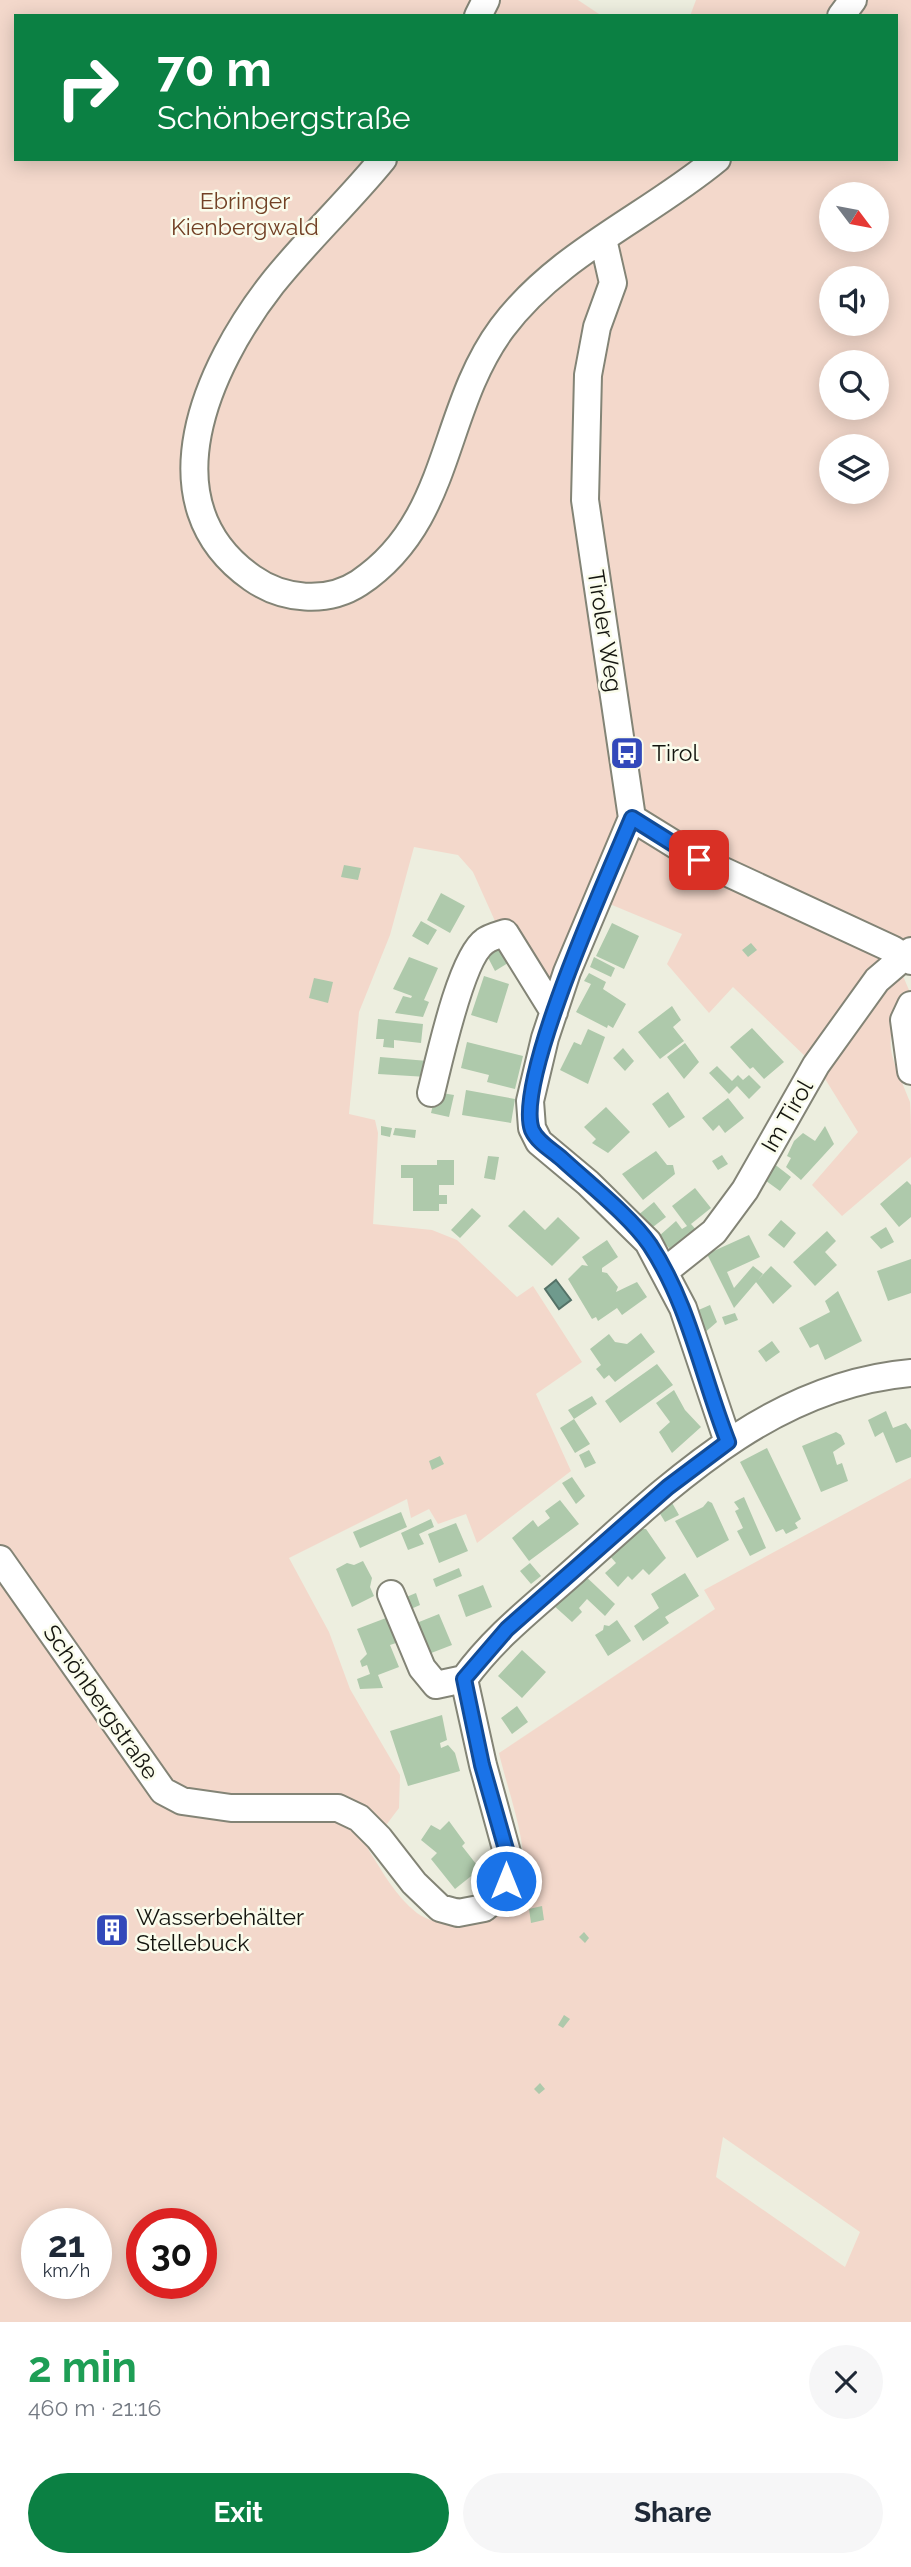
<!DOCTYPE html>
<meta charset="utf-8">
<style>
body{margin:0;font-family:Raleway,sans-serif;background:#f6f6f7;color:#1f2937;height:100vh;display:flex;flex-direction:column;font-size:26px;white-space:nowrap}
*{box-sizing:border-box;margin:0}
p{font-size:23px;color:#747a83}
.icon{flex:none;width:38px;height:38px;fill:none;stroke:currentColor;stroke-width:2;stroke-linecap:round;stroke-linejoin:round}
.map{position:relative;height:2322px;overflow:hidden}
.side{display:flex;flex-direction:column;background:#fff;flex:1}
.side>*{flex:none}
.hud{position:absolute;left:14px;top:14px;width:884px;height:147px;border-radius:0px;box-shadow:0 4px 18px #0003;background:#0b8043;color:#fff;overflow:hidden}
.needle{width:46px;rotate:122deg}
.controls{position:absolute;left:819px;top:182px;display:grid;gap:14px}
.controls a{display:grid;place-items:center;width:70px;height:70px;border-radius:50%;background:#fff;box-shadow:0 4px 18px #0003;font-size:35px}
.speed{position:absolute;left:21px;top:2208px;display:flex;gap:14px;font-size:35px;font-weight:700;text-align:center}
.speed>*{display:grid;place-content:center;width:91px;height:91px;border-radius:50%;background:#fff;box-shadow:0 4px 18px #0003;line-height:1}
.speed small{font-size:18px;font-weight:400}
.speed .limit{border:10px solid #d22;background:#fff;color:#111}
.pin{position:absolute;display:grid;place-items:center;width:60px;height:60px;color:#fff;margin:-30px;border-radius:14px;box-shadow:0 4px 10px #0006}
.me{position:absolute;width:77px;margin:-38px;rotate:0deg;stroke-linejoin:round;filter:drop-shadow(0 0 5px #0008)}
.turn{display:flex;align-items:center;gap:24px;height:147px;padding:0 28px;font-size:32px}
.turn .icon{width:91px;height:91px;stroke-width:2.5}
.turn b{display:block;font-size:49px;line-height:60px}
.round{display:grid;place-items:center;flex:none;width:74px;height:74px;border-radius:37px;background:#f6f6f7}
.headline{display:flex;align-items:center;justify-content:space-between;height:119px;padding:0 28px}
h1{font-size:42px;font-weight:700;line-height:52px;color:#1e9e55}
.action{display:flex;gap:14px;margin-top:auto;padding:14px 28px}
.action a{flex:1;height:80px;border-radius:42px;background:#0b8043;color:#fff;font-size:28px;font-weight:700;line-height:80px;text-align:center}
.action a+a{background:#f6f6f7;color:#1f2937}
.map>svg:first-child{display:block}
.green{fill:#f3d8cb;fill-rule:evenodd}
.water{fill:#6f9a8d;stroke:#547267;stroke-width:2}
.building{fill:#aec9ab}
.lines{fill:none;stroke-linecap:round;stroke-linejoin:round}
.minor-casing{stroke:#838476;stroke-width:30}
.minor{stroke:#fff;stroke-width:26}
.route-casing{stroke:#114b97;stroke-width:18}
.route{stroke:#1a73e8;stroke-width:12}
.labels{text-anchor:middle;stroke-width:5;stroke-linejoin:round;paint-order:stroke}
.park-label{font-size:23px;fill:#724025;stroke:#fafcec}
.street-label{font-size:23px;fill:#14150f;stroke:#fafcec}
.poi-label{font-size:23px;fill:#14150f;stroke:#fafcec;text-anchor:start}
</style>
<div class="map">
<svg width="911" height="2322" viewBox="0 0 911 2322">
<rect width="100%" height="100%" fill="#edeedf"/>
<path class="green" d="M0 0H578L602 16H16V159H896V16H690L696 0H911V936L892 949 808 1059 733 987 709 1013 667 964 682 934 600 900 553 982 540 975 518 931 499 930 473 872 458 855 414 847 390 935 359 1012 349 1114 375 1120 378 1133 373 1224 432 1230 457 1240 517 1297 533 1286 582 1362 536 1394 571 1471 477 1543 466 1514 438 1524 429 1509 411 1518 407 1499 289 1558 329 1632 350 1689 400 1775 399 1808 368 1849C383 1872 395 1896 417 1913 447 1935 513 1925 522 1886 531 1850 507 1789 499 1753L715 1609 704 1590 911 1478V2322H0ZM831 194H877V240H831ZM831 278H877V324H831ZM831 362H877V408H831ZM831 446H877V492H831ZM723 2137 860 2232 845 2267 716 2177ZM37 2224H96V2284H37ZM142 2224H201V2284H142Z
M898 973 903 976 909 990C880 1045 889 1049 910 1102 911 1117 911 1141 911 1157L842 1216 812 1185 858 1132 822 1074Z"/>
<path class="water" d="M556 1280 571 1300 559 1309 545 1289Z"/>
<path class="building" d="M344 865 361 868 358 880 341 877Z
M441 893 465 906 450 933 427 920Z
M421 921 437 930 428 945 412 936Z
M612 923 639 936 624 969 596 956Z
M496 941 508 963 495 971 483 948Z
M751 943 757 950 748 957 742 950Z
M409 957 438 968 424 1000 429 1002 423 1017 395 1013 403 996 411 998 412 996 393 989Z
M594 957 615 968 611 977 590 967Z
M589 973 606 982 603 989 626 1004 613 1028 608 1025 607 1028 576 1012 591 984 584 981Z
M484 976 509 984 497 1023 471 1015Z
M314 978 333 982 328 1003 309 998Z
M672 1006 681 1020 673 1027 684 1041 660 1059 638 1032Z
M378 1019 423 1024 421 1043 394 1040V1048L383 1047 384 1039H376Z
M752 1028 784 1062 764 1079 753 1067 750 1069 730 1047Z
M588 1029 605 1037 588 1084 560 1070 574 1042 581 1045Z
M467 1042 523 1056 515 1089 487 1082 489 1075 461 1068Z
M685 1043 699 1062 684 1079 667 1057Z
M623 1048 634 1061 625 1071 613 1058Z
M380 1057 428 1061 427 1077 378 1074Z
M717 1066 732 1081 738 1075 743 1080 749 1075 761 1087 749 1099 737 1086 729 1094 709 1073Z
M466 1090 515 1099 511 1123 462 1115Z
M436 1092 454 1095 449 1117 431 1113Z
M668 1092 685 1117 669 1128 652 1104Z
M728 1098 744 1118 725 1133 719 1125 713 1131 702 1118Z
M606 1107 630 1132 608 1153 592 1143 596 1139 584 1127Z
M381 1126 392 1128 390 1137 381 1135Z
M825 1126 834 1144 801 1180 786 1167 791 1158 787 1156 794 1141 803 1133 815 1141Z
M395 1128 416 1130 415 1138 393 1135Z
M656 1151 667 1165H673L675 1174 643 1200 622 1174Z
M722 1155 728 1164 718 1170 712 1161Z
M488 1156 499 1157 495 1180 484 1178Z
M437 1160H454V1185H439V1195H447V1204H439V1211H413V1178H401V1165H437Z
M773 1163 791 1177 780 1191 762 1178Z
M907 1181 911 1185V1217L899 1227 880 1204Z
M695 1188 711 1208 691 1224 698 1232 673 1253 659 1236 676 1221 682 1229 687 1226 672 1206Z
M654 1202 666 1217 649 1230 637 1216Z
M472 1208 481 1216 460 1238 451 1230Z
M524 1210 545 1230 558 1217 580 1238 552 1266 508 1226Z
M781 1220 796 1233 784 1248 768 1235Z
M886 1227 894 1242 881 1249 870 1237Z
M827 1231 836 1241 825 1252 837 1265 815 1286 793 1262Z
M749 1235 760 1257 727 1272 734 1288 753 1266 763 1274 734 1308 707 1254Z
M607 1240 618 1257 602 1268V1272L607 1273 618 1287 616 1292 637 1282 647 1297 622 1315 617 1308 598 1321 596 1317 592 1319 568 1279 582 1265 588 1266 582 1257Z
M911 1259V1293L888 1301 877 1271Z
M771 1266 792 1286 773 1304 756 1282Z
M838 1291 862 1341 825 1360 818 1344 810 1348 799 1328 830 1312 825 1301Z
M710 1305 717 1322 703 1334 694 1312Z
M735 1313 738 1320 725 1325 722 1317Z
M641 1333 655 1352 615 1382 609 1375 604 1379 596 1369 601 1365 590 1349 609 1334 615 1342 627 1344Z
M772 1341 780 1352 766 1362 758 1351Z
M657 1364 673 1385 620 1423 605 1401Z
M674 1390 685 1410 701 1427 672 1453 659 1432 670 1422 656 1403Z
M592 1396 597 1404 574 1419 590 1444 575 1453 560 1428 574 1419 568 1410Z
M886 1411 893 1428 906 1423 911 1430V1457L896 1463 883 1432 875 1437 868 1420Z
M836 1432 841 1435 845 1444 833 1452 837 1465 842 1463 848 1481 821 1492 802 1446Z
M767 1448 801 1519 795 1523 798 1528 786 1534 783 1529 776 1532 740 1462Z
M589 1450 596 1463 585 1468 579 1455Z
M440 1456 444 1464 432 1470 429 1461Z
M572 1477 585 1496 576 1504 562 1483Z
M744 1497 766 1548 750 1556 737 1531 743 1528 735 1511 739 1509 734 1502Z
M560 1500 579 1524 529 1561 512 1538 533 1520 538 1527 550 1518 545 1511Z
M671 1501 679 1515 665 1522 659 1512Z
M708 1501 712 1503 729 1540 697 1558 675 1521 703 1507Z
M401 1512 407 1527 360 1548 353 1532Z
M431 1519 434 1527 419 1534 424 1544 408 1550 401 1533Z
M456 1523 468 1551 439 1563 428 1534Z
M634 1529H646L666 1558 649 1575 643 1569 632 1580 628 1576 618 1587 605 1573 616 1563 609 1555Z
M363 1561 372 1578 370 1587 374 1596 352 1607 336 1569 347 1563 354 1565Z
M530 1563 541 1576 531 1584 520 1571Z
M459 1568 462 1576 436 1587 433 1579Z
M581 1572 615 1604 605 1616 587 1599 579 1608 582 1612 572 1622 552 1604Z
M685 1573 699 1596 665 1617 669 1623 643 1641 634 1626 659 1608 651 1594Z
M483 1585 492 1607 466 1617 458 1595Z
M416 1593 420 1605 404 1612 399 1600Z
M439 1614 452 1645 426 1655 414 1624Z
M386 1618 396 1643 390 1645 399 1667 378 1675 383 1688 360 1689 357 1679 370 1674 367 1665 362 1667 360 1661 367 1654 357 1629Z
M617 1620 631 1641 608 1656 595 1635 603 1630 604 1625 609 1626Z
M522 1650 546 1672 522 1698 498 1676Z
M517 1706 528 1722 512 1734 501 1718Z
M442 1715 447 1740 440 1743 441 1748 448 1745 455 1753 460 1771 408 1786 390 1731Z
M449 1821 465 1843 462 1846 480 1869 455 1889 431 1859 437 1853 421 1840 431 1825 440 1830Z
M542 1906 544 1920 531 1923 529 1909Z
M115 1917 125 1933 108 1943 99 1928Z
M584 1932 589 1938 585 1943 579 1937Z
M564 2015 570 2019 563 2028 558 2025Z
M540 2083 545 2089 539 2094 534 2089Z"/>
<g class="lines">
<g class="minor-casing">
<path id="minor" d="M478 16 486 0
M841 16 853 0
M383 159C348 202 307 240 272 284 208 366 145 503 252 578 283 600 327 604 359 583 452 521 440 412 502 328 557 254 647 217 717 159
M603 239 613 283 597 327 588 375 585 500 632 818 567 972 545 1038 530 1101 532 1128 539 1142 588 1183 648 1242 683 1308 728 1442
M632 818 700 860 892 949 911 961
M911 1005 904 1020 911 1071
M431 1093C439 1061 461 957 485 941 490 937 499 935 505 933L554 1012
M665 1271 714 1232 745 1190 816 1065 877 980 911 951
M0 1559 163 1791 182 1801 231 1808H338L359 1818 379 1838 414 1883 440 1908 458 1913 484 1908 497 1897 511 1867 483 1765 464 1679C495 1636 535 1606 574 1571 672 1483 772 1385 911 1373
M391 1594 422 1668 436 1685 464 1679"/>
</g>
<use href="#minor" class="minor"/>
</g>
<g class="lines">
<g class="route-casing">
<path id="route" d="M506 1881 511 1867 482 1765 464 1679 507 1629 668 1487 728 1442C702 1376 689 1304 650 1245 631 1217 588 1183 562 1159 552 1150 538 1143 532 1130 514 1081 609 873 632 818L699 860"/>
</g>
<use href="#route" class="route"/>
</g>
<defs>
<g id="bus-square" transform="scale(1.75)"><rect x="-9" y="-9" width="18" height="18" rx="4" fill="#3249ba" stroke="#fafcec"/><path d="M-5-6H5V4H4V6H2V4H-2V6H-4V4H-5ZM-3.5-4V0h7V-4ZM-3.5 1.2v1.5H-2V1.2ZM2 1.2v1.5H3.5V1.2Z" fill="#fff"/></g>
<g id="building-square" transform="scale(1.75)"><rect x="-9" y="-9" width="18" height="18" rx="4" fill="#3249ba" stroke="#fafcec"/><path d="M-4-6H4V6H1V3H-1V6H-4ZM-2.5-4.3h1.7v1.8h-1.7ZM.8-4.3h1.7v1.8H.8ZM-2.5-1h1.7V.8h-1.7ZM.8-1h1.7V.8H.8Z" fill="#fff"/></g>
</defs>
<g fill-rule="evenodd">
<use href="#bus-square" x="627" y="753"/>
<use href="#building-square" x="112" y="1930"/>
</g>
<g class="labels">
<g class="park-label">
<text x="245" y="209">Ebringer<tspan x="245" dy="26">Kienbergwald</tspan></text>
</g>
<g class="street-label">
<text transform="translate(605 631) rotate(81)" y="8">Tiroler Weg</text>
<text transform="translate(787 1116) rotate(-60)" y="8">Im Tirol</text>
<text transform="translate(101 1702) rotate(55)" y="8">Schönbergstraße</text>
</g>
<g class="poi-label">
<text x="652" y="761">Tirol</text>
<text x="136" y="1925">Wasserbehälter<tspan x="136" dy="26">Stellebuck</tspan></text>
</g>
</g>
</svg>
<div class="controls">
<a><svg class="needle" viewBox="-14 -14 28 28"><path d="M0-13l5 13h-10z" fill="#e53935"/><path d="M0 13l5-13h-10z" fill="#747a83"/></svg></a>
<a><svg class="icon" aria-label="sound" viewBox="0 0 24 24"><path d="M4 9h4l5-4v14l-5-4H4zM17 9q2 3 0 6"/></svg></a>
<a><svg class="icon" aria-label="search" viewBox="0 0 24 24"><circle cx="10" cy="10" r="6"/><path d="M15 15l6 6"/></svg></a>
<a><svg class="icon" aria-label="layers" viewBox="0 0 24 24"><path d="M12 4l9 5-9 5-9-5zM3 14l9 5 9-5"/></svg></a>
</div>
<div class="speed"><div>21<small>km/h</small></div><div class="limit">30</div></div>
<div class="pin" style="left:699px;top:860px;background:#d93025"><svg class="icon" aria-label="arrive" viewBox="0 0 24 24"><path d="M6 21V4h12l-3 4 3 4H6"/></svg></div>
<svg class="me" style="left:506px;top:1881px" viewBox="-20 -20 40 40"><circle r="17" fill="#1a73e8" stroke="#fff" stroke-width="3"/><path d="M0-11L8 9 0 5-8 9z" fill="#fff"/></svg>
<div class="hud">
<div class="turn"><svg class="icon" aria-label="right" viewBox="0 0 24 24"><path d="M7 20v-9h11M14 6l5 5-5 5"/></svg><div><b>70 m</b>Schönbergstraße</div></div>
</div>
</div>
<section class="side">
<div class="headline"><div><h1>2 min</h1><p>460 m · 21:16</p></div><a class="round"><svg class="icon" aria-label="close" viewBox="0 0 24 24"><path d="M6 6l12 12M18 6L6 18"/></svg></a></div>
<div class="action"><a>Exit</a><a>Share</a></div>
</section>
